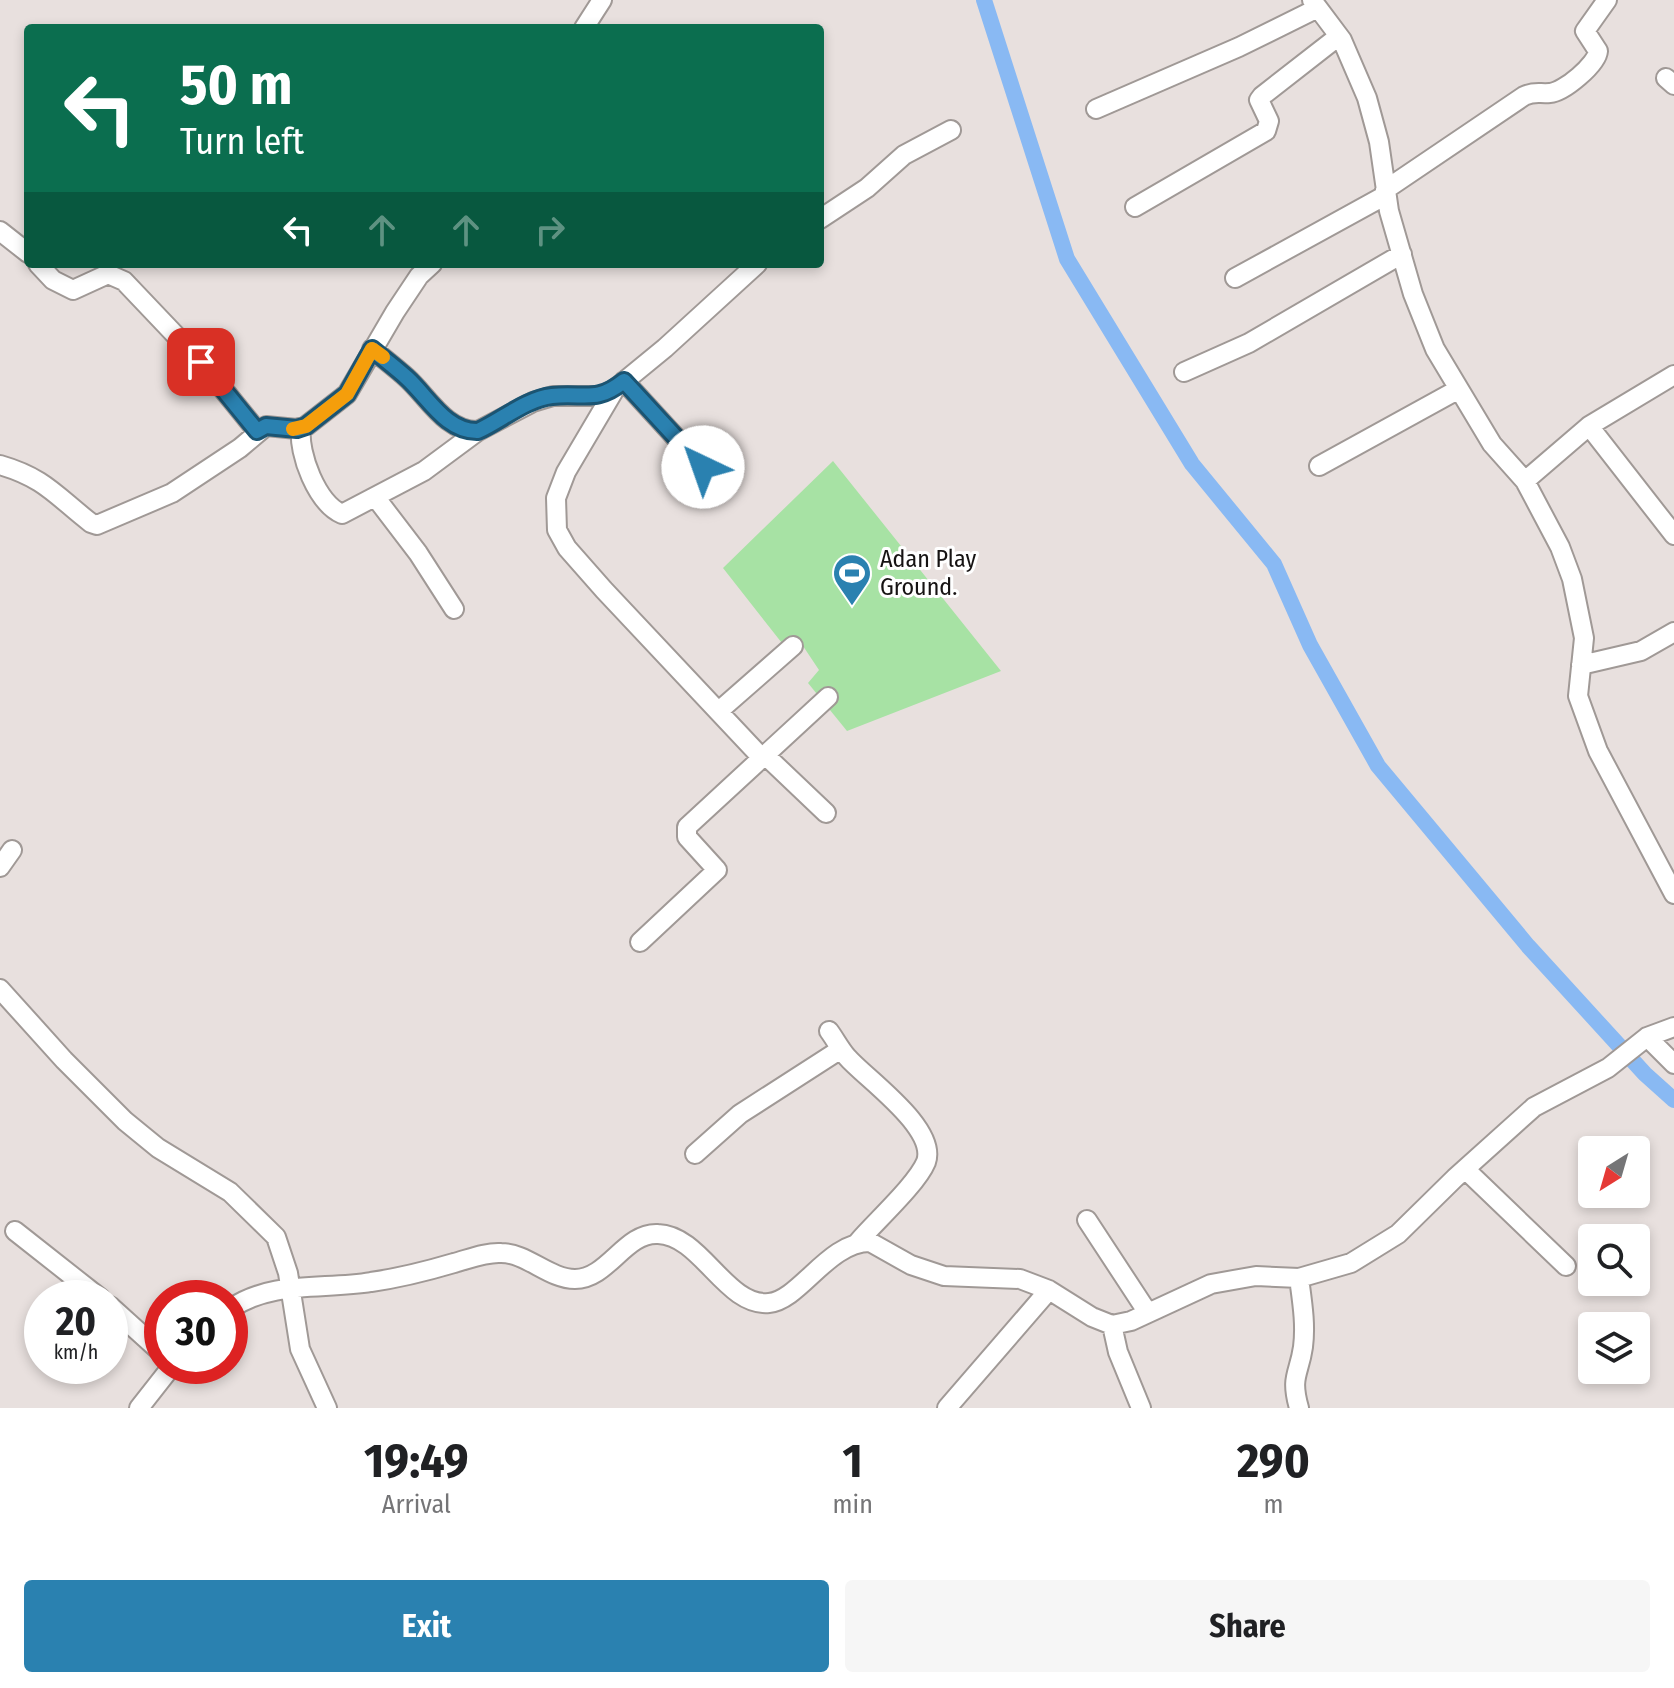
<!DOCTYPE html>
<style>
body{margin:0;font-family:"Fira Sans Condensed",sans-serif;background:#f6f6f6;color:#202124;height:100vh;display:flex;flex-direction:column;font-size:30px;white-space:nowrap}
*{box-sizing:border-box;margin:0}
p{font-size:26px;color:#757577}
.icon{flex:none;width:44px;height:44px;fill:none;stroke:currentColor;stroke-width:2;stroke-linecap:round;stroke-linejoin:round}
.map{position:relative;height:1408px;overflow:hidden}
.panel{display:flex;flex-direction:column;background:#fff;flex:1}
.panel>*{flex:none}
.top-card{position:absolute;left:24px;top:24px;width:800px;height:244px;border-radius:8px;box-shadow:0 4px 12px #0003;background:#0b6e4f;color:#fff;overflow:hidden}
.needle{width:52px;rotate:217deg}
.fabs{position:absolute;left:1578px;top:1136px;display:grid;gap:16px}
.fabs a{display:grid;place-items:center;width:72px;height:72px;border-radius:8px;background:#fff;box-shadow:0 4px 12px #0003;font-size:40px}
.speed{position:absolute;left:24px;top:1280px;display:flex;gap:16px;font-size:40px;font-weight:700;text-align:center}
.speed>*{display:grid;place-content:center;width:104px;height:104px;border-radius:50%;background:#fff;box-shadow:0 4px 12px #0003;line-height:1}
.speed small{font-size:20px;font-weight:400}
.speed .limit{border:12px solid #d22;background:#fff;color:#111}
.pin{position:absolute;display:grid;place-items:center;width:68px;height:68px;color:#fff;margin:-34px;border-radius:16px;box-shadow:0 4px 12px #0006}
.me{position:absolute;width:88px;margin:-44px;rotate:318deg;stroke-linejoin:round;filter:drop-shadow(0 0 6px #0008)}
.turn{display:flex;align-items:center;gap:28px;height:168px;padding:0 24px;font-size:36px}
.turn .icon{width:104px;height:104px;stroke-width:2.5}
.turn b{display:block;font-size:56px;line-height:68px}
.lanes{display:flex;align-items:center;height:76px;padding:0 24px;background:#0003;justify-content:center;gap:40px;direction:ltr}
.lanes .off{opacity:.35}
.eta{display:flex;justify-content:space-evenly;align-items:center;height:136px;text-align:center}
.eta b{font-size:48px;font-weight:700;line-height:56px}
.action{display:flex;gap:16px;margin-top:auto;padding:16px 24px}
.action a{flex:1;height:92px;border-radius:8px;background:#2a81b0;color:#fff;font-size:32px;font-weight:700;line-height:92px;text-align:center}
.action a+a{background:#f6f6f6;color:#202124}
.map>svg:first-child{display:block}
.green{fill:#a7e2a4}
.lines{fill:none;stroke-linecap:round;stroke-linejoin:round}
.canal{stroke:#89b9f3;stroke-width:16}
.minor-casing{stroke:#a09996;stroke-width:22}
.minor{stroke:#fff;stroke-width:18}
.route-casing{stroke:#1b5472;stroke-width:20}
.route{stroke:#2a81b0;stroke-width:14}
.slow{stroke:#f59e0b;stroke-width:14}
.labels{text-anchor:middle;stroke-width:6;stroke-linejoin:round;paint-order:stroke}
.poi-label{font-size:24px;fill:#161313;stroke:#fff;text-anchor:start}
</style>
<div class="map">
<svg width="1674" height="1408" viewBox="0 0 1674 1408">
<rect width="100%" height="100%" fill="#e8e0de"/>
<path class="green" d="M833 461 1001 671 847 731 808 683 819 670 803 646 789 652 723 568Z"/>
<g class="lines">
<path class="canal" d="M984 0 1067 259 1192 464 1274 564 1310 645 1378 766 1528 946 1645 1074 1674 1100"/>
<g class="minor-casing">
<path id="minor" d="M1312 0 1342 40 1367 98 1379 142 1389 211 1413 294 1435 349 1492 444 1525 481 1560 547 1572 579 1584 638 1578 696 1598 751 1674 894
M584 28 602 0
M1666 78 1674 85
M1096 109 1239 47 1318 8
M1385 190 1524 96C1534 91 1540 94 1550 93 1564 92 1597 64 1598 51L1585 31 1607 0
M1135 207 1266 131 1269 121 1259 100 1262 96 1339 36
M820 219 867 188 904 155 951 130
M0 231 28 253
M38 264 53 280 73 290 108 274 124 281 201 362 257 431
M1235 278 1386 195
M372 349C384 359 396 368 407 378 428 397 446 432 478 431L533 402 553 396H601L615 389 665 348 757 264
M1184 372 1249 343 1402 254
M624 381 722 488
M615 389 566 472 556 498 557 530 567 548 604 590 762 758
M1589 426 1674 535
M301 428C298 454 317 503 342 514L424 471 478 431
M0 465C45 478 56 496 91 523L97 525 172 493 240 448 266 426 297 429 306 426 347 394 395 312 419 276 432 264
M1319 466 1459 389
M1525 481 1589 426 1674 375
M376 498 418 553 454 609
M1581 665 1641 651 1674 632
M720 710 793 646
M765 755 826 813
M0 867 12 850
M640 942 717 870 687 837V827L828 697
M0 989 64 1060 125 1121 158 1148 230 1192 276 1237 288 1273 300 1349 327 1408
M829 1031C835 1039 840 1049 847 1057 865 1078 938 1128 926 1162 917 1184 875 1222 858 1242
M1647 1037 1674 1064
M695 1154 740 1114 841 1049
M1465 1169 1566 1266
M1087 1220 1148 1313
M15 1231 100 1298
M110 1306 162 1353
M230 1309C272 1280 324 1290 371 1282 399 1278 427 1271 454 1263 469 1259 486 1252 501 1253 527 1253 549 1279 575 1279 608 1279 625 1232 658 1234 701 1235 726 1307 769 1303 800 1300 828 1242 870 1242L911 1265 944 1276 1020 1279 1049 1290 1092 1317 1112 1325 1131 1321 1211 1284 1256 1276 1299 1278 1351 1263 1398 1234 1455 1178 1534 1107 1608 1068 1647 1037 1674 1027
M1112 1325 1118 1352 1141 1408
M139 1408 172 1366
M947 1408 1049 1290
M1299 1408C1290 1376 1299 1375 1303 1347 1306 1324 1302 1301 1299 1278"/>
</g>
<use href="#minor" class="minor"/>
</g>
<g class="lines">
<g class="route-casing">
<path id="route" d="M201 362 257 431 266 426 297 429 306 426 347 394 372 349C384 359 396 368 407 378 428 397 446 432 478 431 502 420 526 399 552 396 584 392 595 404 624 381L703 467"/>
</g>
<use href="#route" class="route"/>
<path class="slow" d="M293 429 306 426 347 394 372 349 383 357"/>
</g>
<defs>
<g id="stadium-pin" transform="scale(2)"><path d="M0 17L-7.5 6A9.5 9.5 0 1 1 7.5 6Z" fill="#2a81b0" stroke="#fff"/><path d="M0-5a6.5 5 0 1 0 0 10a6.5 5 0 1 0 0-10ZM-3.5-1.8h7v3.6h-7Z" fill="#fff"/></g>
</defs>
<g fill-rule="evenodd">
<use href="#stadium-pin" x="852" y="573"/>
</g>
<g class="labels">
<g class="poi-label">
<text x="880" y="567">Adan Play<tspan x="880" dy="28">Ground.</tspan></text>
</g>
</g>
</svg>
<div class="fabs">
<a><svg class="needle" viewBox="-14 -14 28 28"><path d="M0-13l5 13h-10z" fill="#e53935"/><path d="M0 13l5-13h-10z" fill="#757577"/></svg></a>
<a><svg class="icon" aria-label="search" viewBox="0 0 24 24"><circle cx="10" cy="10" r="6"/><path d="M15 15l6 6"/></svg></a>
<a><svg class="icon" aria-label="layers" viewBox="0 0 24 24"><path d="M12 4l9 5-9 5-9-5zM3 14l9 5 9-5"/></svg></a>
</div>
<div class="speed"><div>20<small>km/h</small></div><div class="limit">30</div></div>
<div class="pin" style="left:201px;top:362px;background:#d93025"><svg class="icon" aria-label="arrive" viewBox="0 0 24 24"><path d="M6 21V4h12l-3 4 3 4H6"/></svg></div>
<svg class="me" style="left:703px;top:467px" viewBox="-20 -20 40 40"><circle r="19" fill="#fff"/><path d="M0-13L10 11 0 6-10 11z" fill="#2a81b0"/></svg>
<div class="top-card">
<div class="turn"><svg class="icon" aria-label="left" viewBox="0 0 24 24"><path d="M17 20v-9H6M10 6l-5 5 5 5"/></svg><div><b>50 m</b>Turn left</div></div>
<div class="lanes"><svg class="icon" aria-label="left" viewBox="0 0 24 24"><path d="M17 20v-9H6M10 6l-5 5 5 5"/></svg><svg class="icon off" aria-label="ahead" viewBox="0 0 24 24"><path d="M12 20V5M6 11l6-6 6 6"/></svg><svg class="icon off" aria-label="ahead" viewBox="0 0 24 24"><path d="M12 20V5M6 11l6-6 6 6"/></svg><svg class="icon off" aria-label="right" viewBox="0 0 24 24"><path d="M7 20v-9h11M14 6l5 5-5 5"/></svg></div>
</div>
</div>
<section class="panel">
<div class="eta">
<div><b>19:49</b><p>Arrival</p></div>
<div><b>1</b><p>min</p></div>
<div><b>290</b><p>m</p></div>
</div>
<div class="action"><a>Exit</a><a>Share</a></div>
</section>
